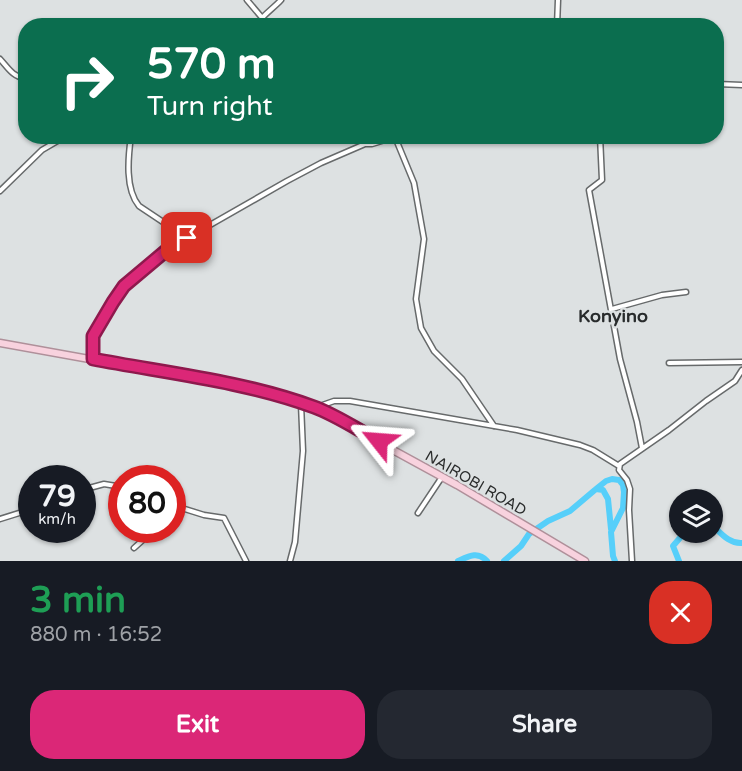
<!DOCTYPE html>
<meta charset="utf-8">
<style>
body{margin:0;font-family:"Varela Round",sans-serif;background:#242831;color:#f1f3f6;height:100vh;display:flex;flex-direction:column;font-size:22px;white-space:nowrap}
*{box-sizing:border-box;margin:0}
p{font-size:20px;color:#9ea1a6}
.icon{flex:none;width:33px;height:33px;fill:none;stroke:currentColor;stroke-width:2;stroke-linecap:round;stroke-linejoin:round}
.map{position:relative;height:561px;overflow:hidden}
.sheet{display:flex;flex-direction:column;background:#171b24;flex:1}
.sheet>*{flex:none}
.guide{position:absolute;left:18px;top:18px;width:706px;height:126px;border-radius:24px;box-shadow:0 2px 4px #0004;background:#0b6e4f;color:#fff;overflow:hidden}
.buttons{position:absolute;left:669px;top:489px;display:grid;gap:12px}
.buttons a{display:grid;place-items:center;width:54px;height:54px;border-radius:50%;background:#171b24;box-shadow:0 2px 4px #0004;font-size:30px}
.speed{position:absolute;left:18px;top:465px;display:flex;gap:12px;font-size:30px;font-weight:700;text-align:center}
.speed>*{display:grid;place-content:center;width:78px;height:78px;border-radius:50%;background:#171b24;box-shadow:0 2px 4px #0004;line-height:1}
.speed small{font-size:15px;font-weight:400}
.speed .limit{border:9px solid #d22;background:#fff;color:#111}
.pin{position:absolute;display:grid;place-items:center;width:51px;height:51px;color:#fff;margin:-26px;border-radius:12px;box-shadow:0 3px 9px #0006}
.me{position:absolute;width:66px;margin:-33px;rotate:298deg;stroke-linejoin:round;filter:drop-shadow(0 0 4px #0008)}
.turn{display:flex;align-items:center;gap:21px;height:126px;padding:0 30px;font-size:27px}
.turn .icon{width:78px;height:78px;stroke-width:2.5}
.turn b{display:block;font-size:42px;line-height:51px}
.round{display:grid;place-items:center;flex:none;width:63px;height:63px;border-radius:24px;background:#242831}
.overview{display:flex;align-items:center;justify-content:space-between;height:102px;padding:0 30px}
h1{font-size:36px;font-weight:800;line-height:45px;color:#1e9e55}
.action{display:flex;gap:12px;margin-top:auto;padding:12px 30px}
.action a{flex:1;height:69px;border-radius:24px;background:#db2777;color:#fff;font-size:24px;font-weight:800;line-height:69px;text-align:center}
.action a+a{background:#242831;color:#f1f3f6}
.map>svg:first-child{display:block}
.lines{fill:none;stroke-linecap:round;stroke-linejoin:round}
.river{stroke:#56cffa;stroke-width:6}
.minor-casing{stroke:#676a6b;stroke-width:7}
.trunk-casing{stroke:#af909a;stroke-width:9}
.minor{stroke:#fff;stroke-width:4}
.trunk{stroke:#f8d2de;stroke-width:6}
.route-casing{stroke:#8e194d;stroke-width:15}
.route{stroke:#db2777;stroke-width:10}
.labels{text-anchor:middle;stroke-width:5;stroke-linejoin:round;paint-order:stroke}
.street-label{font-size:15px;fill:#2a2c2c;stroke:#dde1e2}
.quarter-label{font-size:18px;font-weight:bold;fill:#282b2c;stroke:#dde1e2}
</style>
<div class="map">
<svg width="742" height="561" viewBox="0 0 742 561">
<rect width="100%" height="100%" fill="#dde1e2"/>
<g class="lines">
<path class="river" d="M596 489 603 490 608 499 611 529
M712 525C721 533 729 544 742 543
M458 561C469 556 478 551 487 561
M504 561 521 546 529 534 548 521 570 511 596 489 606 481 612 479 619 480 623 485 624 492 623 508 611 532 613 556 615 561
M679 561 673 546 685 532"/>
<g class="minor-casing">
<path id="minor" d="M247 0 269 26
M256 26C262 15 273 9 281 0
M557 26 558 0
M0 59C9 69 12 76 26 79
M717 84 742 85
M131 136C128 158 125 189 139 206L187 238
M600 136 602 180 589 190 620 359 637 422 642 448
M395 137 414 183 424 239 416 299 421 328 434 351 462 379 494 426
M365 144H372L398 136
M0 191 42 150 66 136
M612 309 662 295 686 292
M93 359V336L113 302 124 286 148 265 168 249 287 181 321 163 365 144 362 136
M669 363 742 362
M317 407 334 401H350L517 430 580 445 593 450 619 466
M82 490 104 484 122 487
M172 505 204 515 224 518 246 561
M418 513 442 477
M0 519 32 509
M134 548 154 530
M290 561 295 542 303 451 301 404
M632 561 629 510 630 489 627 480 619 470 620 464 669 430 706 401 735 381 742 370"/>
</g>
<g class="trunk-casing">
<path id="trunk" d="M0 343 256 389 316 408 457 485 585 561"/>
</g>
<use href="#minor" class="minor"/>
<use href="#trunk" class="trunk"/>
</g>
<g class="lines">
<g class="route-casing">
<path id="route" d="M187 238 168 249 124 286 113 302 93 336V359C166 373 243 381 314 407 336 415 358 430 379 441"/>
</g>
<use href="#route" class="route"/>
</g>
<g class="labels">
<g class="street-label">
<text transform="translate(476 483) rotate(30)" y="5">NAIROBI ROAD</text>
</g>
<g class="quarter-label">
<text x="613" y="322">Konyino</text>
</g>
</g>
</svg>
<div class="buttons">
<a><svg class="icon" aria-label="layers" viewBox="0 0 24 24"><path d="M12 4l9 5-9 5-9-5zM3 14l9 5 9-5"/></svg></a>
</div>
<div class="speed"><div>79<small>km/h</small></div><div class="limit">80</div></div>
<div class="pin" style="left:187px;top:238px;background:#d93025"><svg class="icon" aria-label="arrive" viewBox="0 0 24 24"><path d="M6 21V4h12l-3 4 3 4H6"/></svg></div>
<svg class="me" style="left:379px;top:441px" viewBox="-20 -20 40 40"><path d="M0-17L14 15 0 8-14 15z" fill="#db2777" stroke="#fff" stroke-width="4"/></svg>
<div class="guide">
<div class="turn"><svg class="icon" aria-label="right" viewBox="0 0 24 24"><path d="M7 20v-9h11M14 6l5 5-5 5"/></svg><div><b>570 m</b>Turn right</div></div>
</div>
</div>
<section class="sheet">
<div class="overview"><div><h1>3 min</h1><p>880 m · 16:52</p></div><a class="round" style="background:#d93025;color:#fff"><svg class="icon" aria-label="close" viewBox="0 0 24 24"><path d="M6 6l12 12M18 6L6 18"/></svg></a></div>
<div class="action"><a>Exit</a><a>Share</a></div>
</section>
